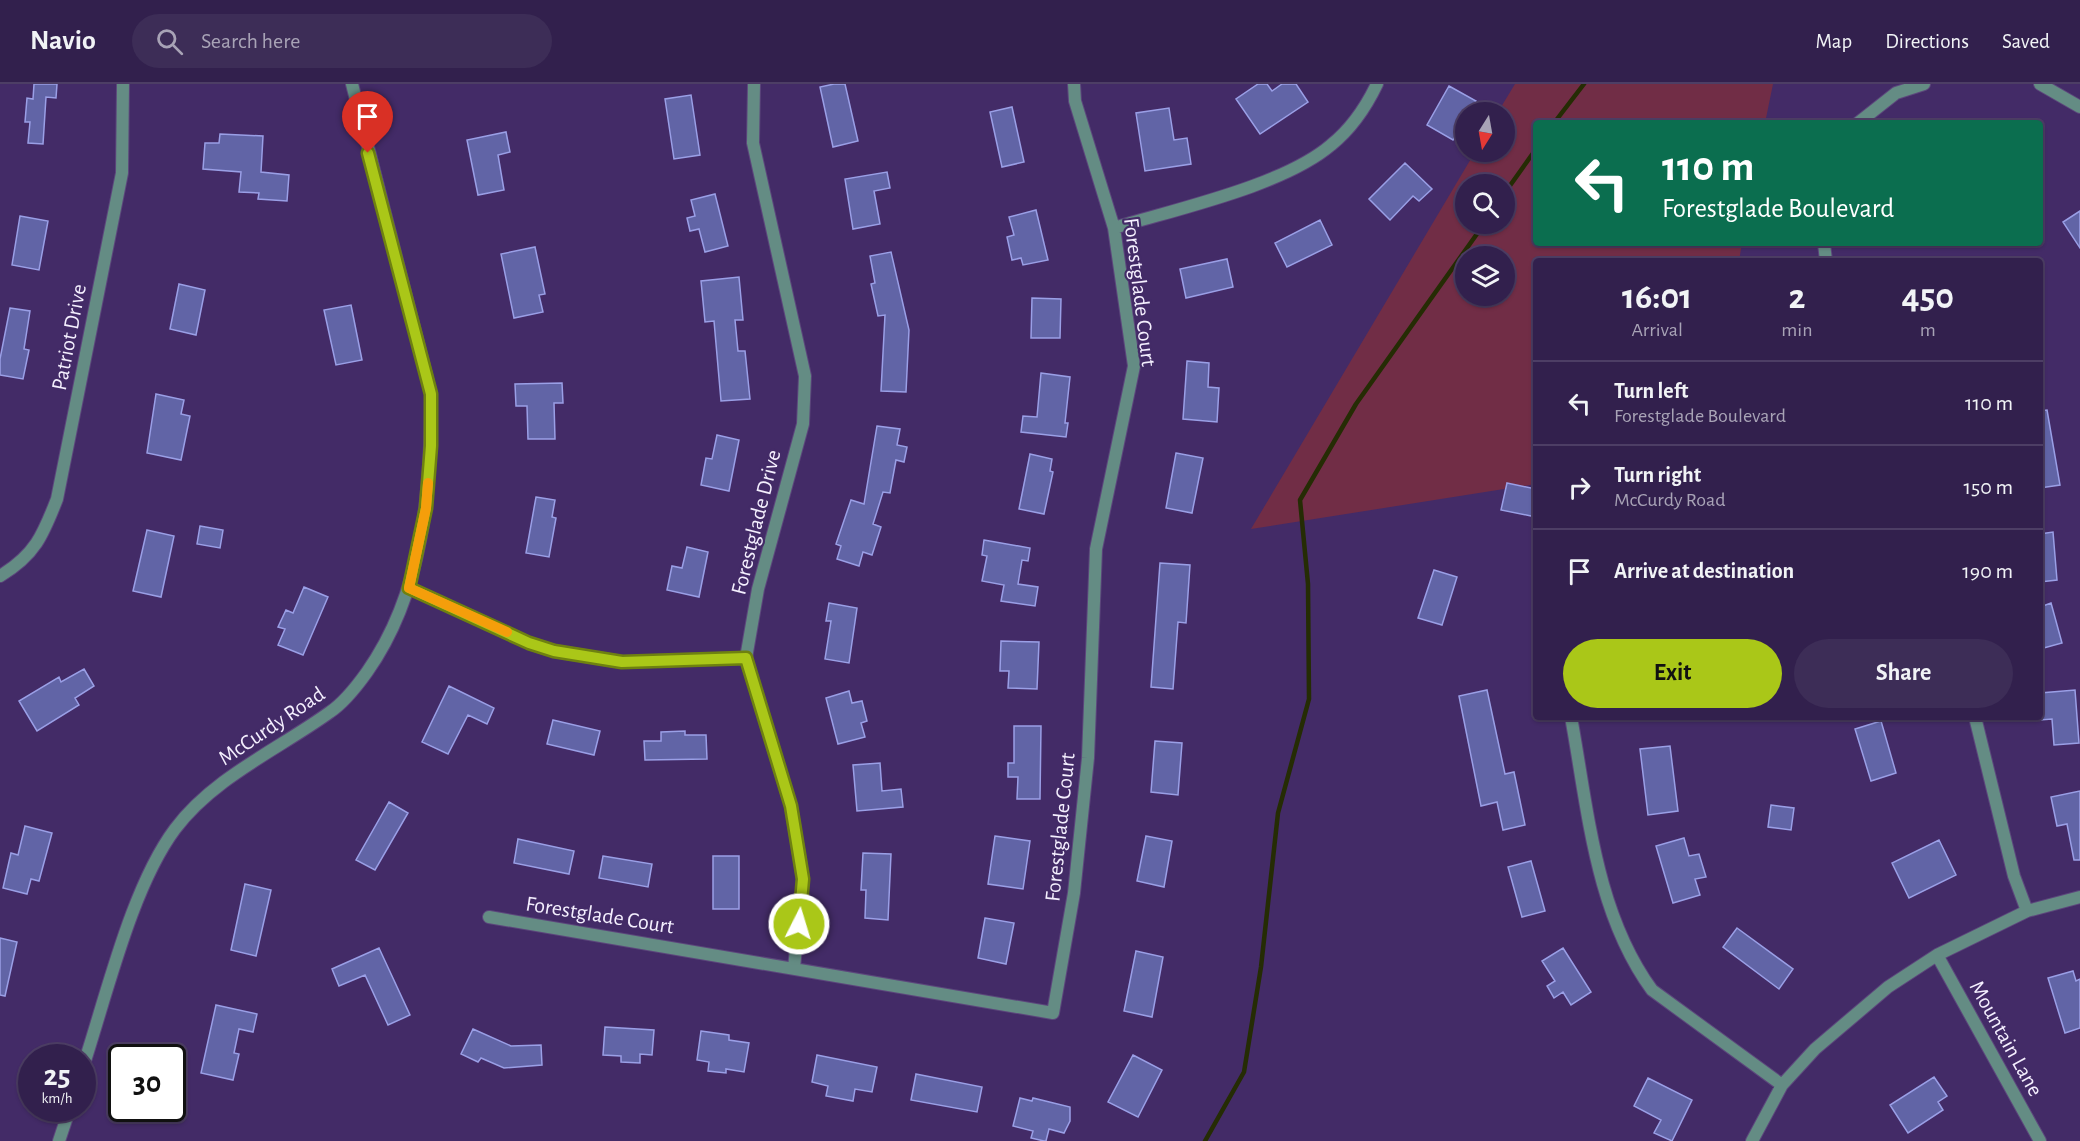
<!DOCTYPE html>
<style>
body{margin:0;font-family:"Alegreya Sans",sans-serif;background:#3d2d57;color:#f1f3f6;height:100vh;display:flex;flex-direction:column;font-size:22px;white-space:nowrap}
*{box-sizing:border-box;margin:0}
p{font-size:20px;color:#a8a3b6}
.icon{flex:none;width:33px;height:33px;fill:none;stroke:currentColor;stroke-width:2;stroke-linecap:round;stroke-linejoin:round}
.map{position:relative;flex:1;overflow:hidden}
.panel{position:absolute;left:1533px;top:174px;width:510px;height:462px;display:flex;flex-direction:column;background:#32204d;border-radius:6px;box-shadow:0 2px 4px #0004,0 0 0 2px #4d3e65}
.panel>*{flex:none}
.banner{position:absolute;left:1533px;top:36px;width:510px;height:126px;border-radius:6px;box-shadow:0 2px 4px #0004,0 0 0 2px #4d3e65;background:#0b6e4f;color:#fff;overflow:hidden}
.needle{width:39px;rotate:191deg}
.controls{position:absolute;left:1455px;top:18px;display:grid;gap:12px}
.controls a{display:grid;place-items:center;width:60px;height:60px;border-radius:50%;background:#32204d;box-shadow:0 2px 4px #0004,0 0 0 2px #4d3e65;font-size:30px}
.speed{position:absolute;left:18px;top:960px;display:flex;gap:12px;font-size:30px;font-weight:700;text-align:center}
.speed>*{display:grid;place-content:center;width:78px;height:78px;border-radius:50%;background:#32204d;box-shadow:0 2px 4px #0004,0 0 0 2px #4d3e65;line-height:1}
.speed small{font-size:15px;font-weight:400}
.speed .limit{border:3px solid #111;border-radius:9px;background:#fff;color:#111}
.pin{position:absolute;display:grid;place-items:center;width:51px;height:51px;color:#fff;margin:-62px -26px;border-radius:50% 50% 50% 0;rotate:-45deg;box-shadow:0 0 6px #0007}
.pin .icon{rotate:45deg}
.me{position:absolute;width:66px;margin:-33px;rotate:5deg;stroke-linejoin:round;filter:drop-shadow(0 0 4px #0008)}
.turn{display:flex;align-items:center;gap:21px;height:126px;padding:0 30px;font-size:27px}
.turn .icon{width:78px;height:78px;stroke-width:2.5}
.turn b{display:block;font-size:42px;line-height:51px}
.eta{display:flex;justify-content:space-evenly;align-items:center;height:102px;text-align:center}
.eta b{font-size:36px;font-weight:700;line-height:42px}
.button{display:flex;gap:12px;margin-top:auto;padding:12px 30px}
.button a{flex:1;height:69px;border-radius:36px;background:#aac718;color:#111;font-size:24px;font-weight:700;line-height:69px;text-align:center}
.button a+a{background:#3d2d57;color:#f1f3f6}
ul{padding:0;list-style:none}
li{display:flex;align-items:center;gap:18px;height:84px;padding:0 30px;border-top:2px solid #4d3e65}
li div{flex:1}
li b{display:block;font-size:22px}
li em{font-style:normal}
header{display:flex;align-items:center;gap:36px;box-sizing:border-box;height:84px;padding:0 30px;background:#32204d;border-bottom:2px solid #4d3e65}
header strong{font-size:28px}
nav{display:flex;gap:33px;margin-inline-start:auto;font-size:21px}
.search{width:420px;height:54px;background:#3d2d57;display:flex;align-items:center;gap:15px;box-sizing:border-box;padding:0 21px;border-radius:33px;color:#a8a3b6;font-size:22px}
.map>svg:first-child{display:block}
.green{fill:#712d46;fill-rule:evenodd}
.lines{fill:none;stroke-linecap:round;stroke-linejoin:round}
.stream{stroke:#252c04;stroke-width:4.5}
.building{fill:#6164a6;stroke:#9a9fe6;stroke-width:1.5}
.minor-casing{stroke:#5c467c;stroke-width:14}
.minor{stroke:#648c84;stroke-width:12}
.route-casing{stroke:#6e8110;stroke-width:15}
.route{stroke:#aac718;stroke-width:10}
.slow{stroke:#f59e0b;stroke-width:10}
.labels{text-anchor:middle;stroke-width:4.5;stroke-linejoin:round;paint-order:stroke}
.street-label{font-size:22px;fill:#f4effe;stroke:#432b67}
</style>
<header>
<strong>Navio</strong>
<div class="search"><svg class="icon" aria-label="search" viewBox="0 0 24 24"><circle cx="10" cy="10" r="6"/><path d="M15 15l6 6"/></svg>Search here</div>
<nav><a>Map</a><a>Directions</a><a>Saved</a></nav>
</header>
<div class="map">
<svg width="2080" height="1057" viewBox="0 0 2080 1057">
<rect width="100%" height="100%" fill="#432b67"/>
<path class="green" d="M1515 0H1773L1765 39H1536V159H1742L1739 177H1536V400L1251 445 1475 68H1504V28H1498ZM1466 100H1504V140H1466ZM1466 172H1504V212H1466Z"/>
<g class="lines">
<path class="stream" d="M1554 39 1584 0
M1504 110 1536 65
M1205 1057 1244 988 1261 883 1278 729 1309 615 1308 500 1300 416 1356 320 1484 140"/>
</g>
<path class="building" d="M34 0H57L56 14 46 13 43 60 28 59 30 38H25L27 14 33 15Z
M834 0H845L858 57 833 63 820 3Z
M1258 0H1267L1272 7 1282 0H1296L1308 18 1260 50 1236 15Z
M1449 2 1476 17 1469 28H1466V35L1453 56 1427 41Z
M691 11 700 71 674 75 665 15Z
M1012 23 1024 78 1002 83 990 28Z
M1169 24 1174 56 1187 54 1191 80 1145 87 1136 29Z
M506 48 510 68 498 71 504 106 478 111 467 56Z
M220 50 263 52 261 88 289 91 287 117 258 115 259 109 239 108 241 88 203 85 205 59H219Z
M1405 79 1432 105 1419 117 1413 112 1390 136 1369 115Z
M887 88 890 104 874 107 880 140 853 145 845 95Z
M715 110 728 162 705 168 699 145 690 147 687 134 695 132 691 116Z
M1036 126 1048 176 1023 181 1021 174 1012 176 1007 153 1014 151 1009 133Z
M2080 127V164L2063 138Z
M20 132 48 137 39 186 12 181Z
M1320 136 1332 161 1287 183 1275 159Z
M535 163 545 210 539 211 543 228 514 234 501 170Z
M891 168 909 246 906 308 881 307 885 231 878 232 871 200 875 199 870 172Z
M1227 175 1233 203 1186 214 1180 185Z
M739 193 743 236H735L738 267H745L750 315 721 317 714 237 705 238 701 197Z
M179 200 205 206 196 251 170 245Z
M1032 214 1061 215 1060 254H1031Z
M351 221 362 276 336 281 324 226Z
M10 224 30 227 24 265 29 266 23 295 0 291V275Z
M1187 277 1209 279 1208 303 1219 304 1217 338 1183 335Z
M1041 289 1070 293 1065 339H1068L1066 353 1021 348 1023 332 1037 333Z
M562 299 563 319H554L555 355H528L527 322H516L515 300Z
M156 310 184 316 181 330 190 332 181 376 147 369Z
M2047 326 2060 401 2040 404V327Z
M877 342 900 345 897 361 907 363 904 378 896 376 890 409 883 408 873 440 881 443 872 471 863 468 859 482 837 475 841 462 836 460 851 416 864 420Z
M717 351 739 356 729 407 701 401 706 374 712 375Z
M1176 369 1203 374 1192 429 1166 424Z
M1030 370 1052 375 1050 387 1053 388 1044 430 1019 425Z
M1507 399 1536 405V433L1501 426Z
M536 413 555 416 552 433 556 434 549 473 526 469Z
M200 442 223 446 220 464 197 460Z
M147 446 174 452 161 513 133 507Z
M2053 448 2057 496 2040 498V450Z
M984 456 1030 464 1028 477 1022 476 1018 500 1038 503 1035 522 1001 517 1004 501 982 497 987 472 982 471Z
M687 463 708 468 699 513 667 506 672 482 682 484Z
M1160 479 1190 481 1186 539 1178 538 1173 605 1151 603Z
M1434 486 1457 493 1442 541 1418 534Z
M304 503 328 513 303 571 278 561 285 545 278 543 286 526 293 529Z
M829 519 857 524 849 579 825 575 831 537H826Z
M2051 519 2062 559 2040 565V523Z
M1001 557 1039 558 1037 605 1008 604 1009 587H1000Z
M84 585 94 602 75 614 79 621 37 647 19 617 59 593 61 598Z
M449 602 494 624 487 640 468 631 448 670 422 658Z
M1487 606 1505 690 1514 688 1525 741 1503 746 1497 718 1481 722 1459 612Z
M2075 606 2079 659 2054 661 2052 635 2040 636V609Z
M849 607 852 619 862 617 867 637 861 639 865 653 838 660 826 614Z
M553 636 600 647 594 671 547 660Z
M1881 637 1896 689 1871 697 1855 645Z
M1014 642H1041L1040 715H1017L1018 693H1008V679H1014Z
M685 647V651H706L707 675 645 676 644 657H661V648Z
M1155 657 1182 659 1178 711 1151 708Z
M1670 662 1678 727 1648 731 1640 665Z
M880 679 882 707 901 705 903 723 857 727 853 681Z
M2080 707V776H2074L2067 740 2057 742 2051 713Z
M389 718 408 729 375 786 356 776Z
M1771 721 1794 724 1791 746 1768 743Z
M25 742 52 749 39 797 31 795 27 810 3 804 11 769 18 771Z
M995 752 1030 757 1023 805 988 800Z
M1146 752 1172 757 1164 803 1137 797Z
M1684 754 1689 772 1699 770 1706 793 1695 795 1700 811 1673 819 1656 762Z
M518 755 574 767 569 790 514 779Z
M1939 756 1956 791 1909 814 1892 779Z
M863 769 891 770 888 836 865 834 866 806H861Z
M603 772 652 780 648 803 599 794Z
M713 772H739V825H713Z
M1531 777 1545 827 1522 833 1508 783Z
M245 800 271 806 256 872 231 866Z
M985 834 1014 839 1006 880 978 874Z
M1737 844 1793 885 1779 905 1723 863Z
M0 854 17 858 5 912 0 911Z
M379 864 410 931 388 941 365 891 339 902 332 885Z
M1563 864 1591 908 1571 921 1563 908 1554 914 1547 902 1555 897 1542 877Z
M1136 867 1163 873 1152 933 1124 927Z
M2073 887 2076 897 2080 895V944L2065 949 2048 894Z
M216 921 257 930 253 948 239 945 234 969 239 970 233 996 201 989Z
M605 943 654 946 652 971 640 970V979L621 978V972L603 971Z
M473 945 511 962 541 961 542 981 504 984 481 974 478 978 461 970Z
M701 947 729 951V956L749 959 744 988 726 985V989L708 987 709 978 697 976Z
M817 971 877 983 872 1008 855 1005 853 1017 826 1012 828 1002 812 998Z
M1133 971 1162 986 1138 1033 1108 1018Z
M916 990 982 1003 977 1028 911 1016Z
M1934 993 1947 1012 1938 1018 1943 1026 1908 1049 1890 1021Z
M1648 994 1692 1016 1672 1057 1654 1049 1661 1036 1634 1022Z
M1020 1014 1032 1017 1033 1014 1070 1023V1037L1064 1049 1049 1045 1046 1057H1044L1031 1054 1033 1047 1013 1042Z"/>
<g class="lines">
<g class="minor-casing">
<path id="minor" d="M754 0 753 59 805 292 803 340 758 505 746 574 791 722 803 795 794 884
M2040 0 2080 23
M1858 39 1896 9 1924 0
M1114 144C1176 125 1283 102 1331 61 1351 45 1366 23 1377 0
M1824 159 1826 177
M0 492C35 471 43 451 57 415L122 89 123 0
M409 504 529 559 554 567 622 578 746 574
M1571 633C1588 725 1595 828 1652 906L1782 1001
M1975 633 2014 792 2027 827
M489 833 1053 929 1074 809 1088 674 1096 465 1134 282 1114 144 1075 17 1074 0
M1937 871 2040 1057
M82 986C106 914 131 804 175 745 214 693 279 665 330 628 345 618 357 602 367 588 424 507 431 406 431 310L352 0
M59 1057 70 1024
M1752 1057 1782 1001 1815 965 1888 903 1937 871 2027 827 2080 813"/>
</g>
<use href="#minor" class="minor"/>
</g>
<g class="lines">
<g class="route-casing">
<path id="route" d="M368 69 431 310V362L426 424 409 504 529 559 554 567 622 578 746 574 791 722 803 795 799 840"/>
</g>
<use href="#route" class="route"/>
<path class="slow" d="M428 399 426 424 409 504 507 548"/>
</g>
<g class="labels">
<g class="street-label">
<text transform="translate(1141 208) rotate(83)" y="8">Forestglade Court</text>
<text transform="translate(68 253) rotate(-79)" y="8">Patriot Drive</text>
<text transform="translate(755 438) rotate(-76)" y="8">Forestglade Drive</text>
<text transform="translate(271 641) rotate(-34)" y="8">McCurdy Road</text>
<text transform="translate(1059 743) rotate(-84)" y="8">Forestglade Court</text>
<text transform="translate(600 830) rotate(9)" y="8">Forestglade Court</text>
<text transform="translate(2007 954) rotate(61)" y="8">Mountain Lane</text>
</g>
</g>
</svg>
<div class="controls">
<a><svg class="needle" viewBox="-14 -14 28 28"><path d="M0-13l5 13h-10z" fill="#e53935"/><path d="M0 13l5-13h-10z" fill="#a8a3b6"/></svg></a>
<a><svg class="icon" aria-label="search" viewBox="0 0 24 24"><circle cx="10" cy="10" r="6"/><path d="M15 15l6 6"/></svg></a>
<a><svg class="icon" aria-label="layers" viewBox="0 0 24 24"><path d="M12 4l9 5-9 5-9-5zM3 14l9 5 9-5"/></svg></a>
</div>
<div class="speed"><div>25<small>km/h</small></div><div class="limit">30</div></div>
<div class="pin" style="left:368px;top:69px;background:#d93025"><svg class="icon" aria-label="arrive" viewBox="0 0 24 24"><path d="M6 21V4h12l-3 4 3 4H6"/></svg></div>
<svg class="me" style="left:799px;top:840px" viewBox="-20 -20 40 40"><circle r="17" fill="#aac718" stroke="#fff" stroke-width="3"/><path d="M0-11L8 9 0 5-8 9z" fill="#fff"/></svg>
<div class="banner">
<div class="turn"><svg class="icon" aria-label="left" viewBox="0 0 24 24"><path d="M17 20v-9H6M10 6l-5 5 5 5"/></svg><div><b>110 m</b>Forestglade Boulevard</div></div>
</div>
<section class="panel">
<div class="eta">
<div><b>16:01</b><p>Arrival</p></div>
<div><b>2</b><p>min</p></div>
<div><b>450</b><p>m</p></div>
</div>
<ul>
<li><svg class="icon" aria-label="left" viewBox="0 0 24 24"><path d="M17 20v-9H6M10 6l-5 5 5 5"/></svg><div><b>Turn left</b><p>Forestglade Boulevard</p></div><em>110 m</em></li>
<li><svg class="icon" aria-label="right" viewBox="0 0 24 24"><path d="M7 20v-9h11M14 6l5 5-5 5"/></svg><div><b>Turn right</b><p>McCurdy Road</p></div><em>150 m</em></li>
<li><svg class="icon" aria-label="arrive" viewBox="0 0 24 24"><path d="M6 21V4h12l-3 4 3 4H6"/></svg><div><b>Arrive at destination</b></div><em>190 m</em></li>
</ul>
<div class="button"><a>Exit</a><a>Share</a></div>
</section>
</div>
